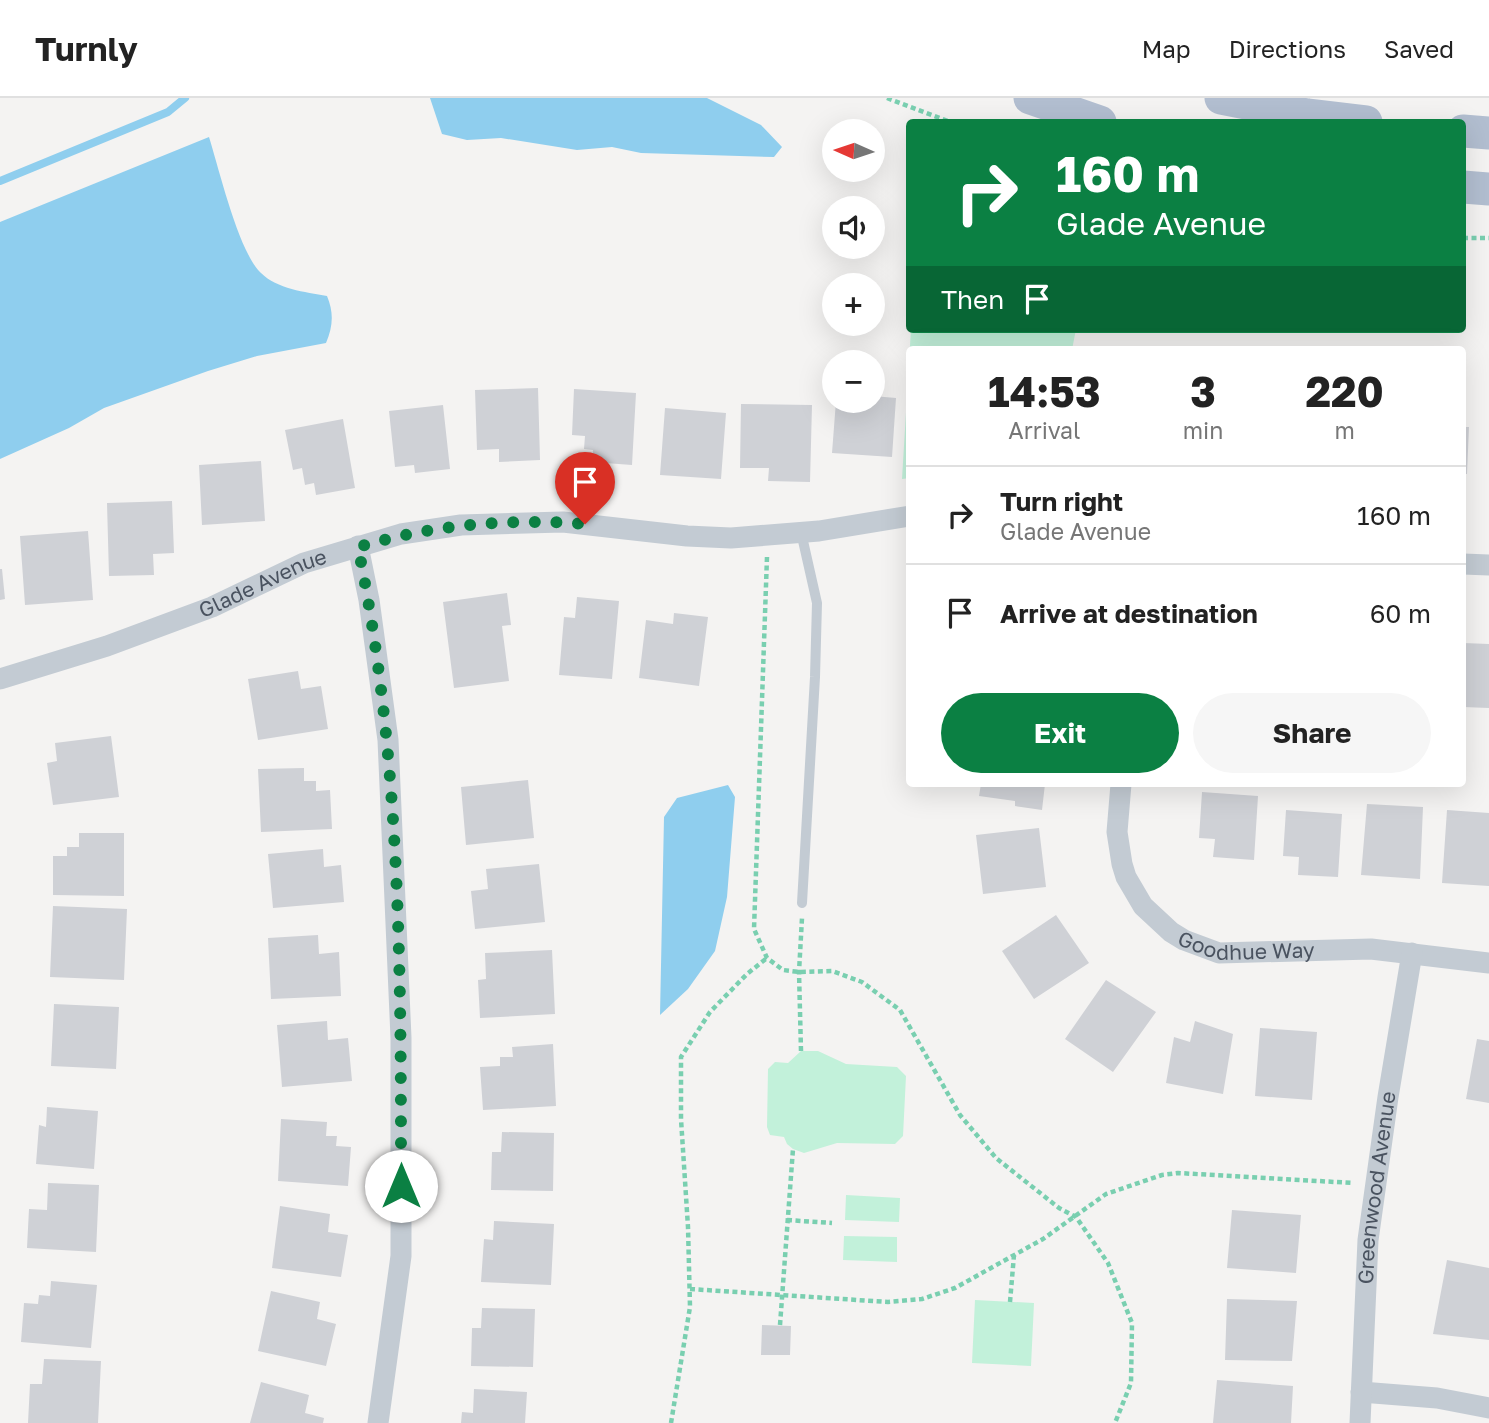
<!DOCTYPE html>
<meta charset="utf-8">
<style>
body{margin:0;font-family:"Golos Text",sans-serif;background:#f6f6f6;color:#222;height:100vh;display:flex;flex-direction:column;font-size:26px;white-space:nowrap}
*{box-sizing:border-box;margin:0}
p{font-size:23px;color:#767676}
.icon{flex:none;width:38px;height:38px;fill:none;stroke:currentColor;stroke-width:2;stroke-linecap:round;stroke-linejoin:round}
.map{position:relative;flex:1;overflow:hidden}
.side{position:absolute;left:906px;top:248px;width:560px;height:441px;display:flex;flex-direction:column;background:#fff;border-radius:7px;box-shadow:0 7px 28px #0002}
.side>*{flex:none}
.top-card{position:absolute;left:906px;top:21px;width:560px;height:214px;border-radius:7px;box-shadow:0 7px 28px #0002;background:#0b8043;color:#fff;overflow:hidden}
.needle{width:46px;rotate:273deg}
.fabs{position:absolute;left:822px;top:21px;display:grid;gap:14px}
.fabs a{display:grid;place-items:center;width:63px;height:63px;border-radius:50%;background:#fff;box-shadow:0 7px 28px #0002;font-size:35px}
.pin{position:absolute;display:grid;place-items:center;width:60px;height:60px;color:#fff;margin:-72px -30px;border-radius:50% 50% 50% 0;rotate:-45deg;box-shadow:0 0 7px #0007}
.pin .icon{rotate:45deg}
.me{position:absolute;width:77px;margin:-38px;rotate:0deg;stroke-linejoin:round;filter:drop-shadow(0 0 5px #0008)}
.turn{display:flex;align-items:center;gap:24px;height:147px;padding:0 35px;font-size:32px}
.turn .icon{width:91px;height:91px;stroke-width:2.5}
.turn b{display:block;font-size:49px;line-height:60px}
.then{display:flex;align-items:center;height:66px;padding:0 35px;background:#0003;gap:14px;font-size:26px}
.eta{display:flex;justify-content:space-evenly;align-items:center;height:119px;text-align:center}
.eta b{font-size:42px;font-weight:700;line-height:49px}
.button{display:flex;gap:14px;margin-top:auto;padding:14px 35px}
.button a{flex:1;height:80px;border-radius:42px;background:#0b8043;color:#fff;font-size:28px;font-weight:700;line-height:80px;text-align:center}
.button a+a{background:#f6f6f6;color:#222}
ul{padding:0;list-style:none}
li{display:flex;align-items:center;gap:21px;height:98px;padding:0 35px;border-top:2px solid #e0e0e0}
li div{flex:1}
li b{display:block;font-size:26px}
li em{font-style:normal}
header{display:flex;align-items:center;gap:42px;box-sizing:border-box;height:98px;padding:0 35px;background:#fff;border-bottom:2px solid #e0e0e0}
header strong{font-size:33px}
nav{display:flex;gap:38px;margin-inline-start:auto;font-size:24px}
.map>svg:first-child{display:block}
.green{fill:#c2f1da}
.water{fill:#8fceee}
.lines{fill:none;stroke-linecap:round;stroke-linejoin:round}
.stream{stroke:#8fceee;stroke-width:8}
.building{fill:#cfd1d6}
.path{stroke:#79cfb0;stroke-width:4.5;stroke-dasharray:5 3.5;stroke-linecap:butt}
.lane{stroke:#c3cbd3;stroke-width:10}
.street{stroke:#c3cbd3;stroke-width:21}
.primary{stroke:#b2bed0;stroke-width:33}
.route{stroke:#0b8043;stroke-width:12;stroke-dasharray:0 21.6}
.labels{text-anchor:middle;stroke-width:5;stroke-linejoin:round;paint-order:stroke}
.street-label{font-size:21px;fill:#4a5360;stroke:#fff}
</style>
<header>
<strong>Turnly</strong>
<nav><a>Map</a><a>Directions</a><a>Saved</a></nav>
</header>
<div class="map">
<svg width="1489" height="1325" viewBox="0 0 1489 1325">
<rect width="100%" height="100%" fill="#f4f3f2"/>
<path class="green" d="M911 231H1076L1072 252H910V380L902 381Z
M801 953H818L846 966 897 969 906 978 903 1038 895 1046 837 1045 804 1055 793 1051 787 1046 784 1039 770 1037 767 1029 768 971 775 964 788 965Z
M846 1097 900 1100 899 1124 845 1122Z
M844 1138 897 1139V1164L843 1162Z
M975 1202 1034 1205 1031 1268 972 1265Z"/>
<path class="water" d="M430 0H707L761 27 782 49 774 59 641 55 612 49 577 52 501 40 467 42 442 36Z
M209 39C219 71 239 155 261 175 277 191 305 194 327 198 334 215 333 228 326 245L257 258 208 273 104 310 69 330 0 361V124Z
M728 687 735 699 727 799 715 853 688 891 660 917 664 719 677 700Z"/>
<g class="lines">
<path class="stream" d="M0 83 168 14 185 0"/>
</g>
<path class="building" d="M538 290 540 362 499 364V351L477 352 475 292Z
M574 291 636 295 632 367 592 364 593 352 584 351 585 338 572 337Z
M873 298 896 300 892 359 832 355 836 303H873Z
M741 306 812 307 810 384 768 383 769 370H740Z
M443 307 450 371 415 375 414 367 395 369 389 313Z
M665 310 726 315 721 381 660 377Z
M343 321 355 390 316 397 314 385 305 387 302 370 293 372 285 332Z
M1463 329H1469L1467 376H1463Z
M261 363 265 423 202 427 199 367Z
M172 403 174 455 153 456 154 477 109 478 107 405Z
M88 433 93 502 25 507 20 438Z
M0 471H2L5 501 0 502Z
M507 495 511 527 502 528 509 583 454 590 443 504Z
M577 499 619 503 612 581 559 577 564 519 575 520Z
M674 515 708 519 699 588 639 580 646 522 673 526Z
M1463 545 1489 546V610L1463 609Z
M298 573 301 591 321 588 328 631 258 642 248 581Z
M111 638 119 699 53 707 47 665 57 663 55 645Z
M304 670V683H316V693L330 692 332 731 261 734 258 671Z
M528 682 534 740 466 747 461 689Z
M981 686H1045L1042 712 1015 708V703L979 698Z
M1202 694 1258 698 1254 762 1213 759 1215 741 1199 740Z
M1367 706 1423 709 1420 781 1361 777Z
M1286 712 1342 716 1338 779 1298 777 1299 759 1283 758Z
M1447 712 1489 715V788L1442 785Z
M1039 730 1046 789 983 796 976 737Z
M79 735H124V798L53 797V758H67V749H79Z
M323 751 324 769 341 767 344 804 273 810 268 756Z
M539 766 545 824 475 831 471 793 488 791 486 771Z
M53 808 127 811 124 882 50 879Z
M1056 817 1089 865 1034 901 1002 853Z
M318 837 319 856 339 854 341 898 271 901 268 840Z
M552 852 555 916 480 920 478 882 486 881 485 855Z
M1106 882 1156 914 1113 974 1065 941Z
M54 906 119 909 116 971 51 968Z
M327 923 328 942 348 940 352 983 282 989 277 927Z
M1195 923 1233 936 1223 996 1166 985 1174 939 1190 944Z
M1260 930 1317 934 1312 1002 1255 998Z
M1477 941 1489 943V1005L1466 1001Z
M553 946 556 1008 483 1012 480 969 500 968V959H513L512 949Z
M47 1009 98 1013 94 1071 36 1066 39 1027 46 1029Z
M281 1021 327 1024 326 1038H337L336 1048 351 1049 348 1088 278 1083Z
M502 1034 554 1035 553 1093 491 1092 492 1054H501Z
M48 1085 99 1087 96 1154 27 1150 29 1111 47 1112Z
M280 1108 330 1116 328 1134 348 1137 341 1179 272 1170Z
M1232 1112 1301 1117 1296 1175 1227 1170Z
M494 1123 554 1126 551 1187 481 1184 484 1141 493 1142Z
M1447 1162 1489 1170V1242L1433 1236Z
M51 1183 97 1187 91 1250 21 1244 24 1205 38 1206 39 1197 50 1198Z
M271 1193 320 1204 317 1221 336 1226 326 1268 258 1253Z
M1227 1201 1297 1203 1292 1263 1225 1262Z
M482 1210 535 1211 533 1269 471 1268 472 1230H481Z
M762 1227 791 1228 790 1257H761Z
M44 1261 101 1263 98 1325H28L30 1286H42Z
M1217 1282 1293 1288 1291 1325H1213Z
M261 1284 309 1297 305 1315 324 1320 323 1325H250Z
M474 1291 527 1294 525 1325H461L462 1314 473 1315Z"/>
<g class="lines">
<path class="path" d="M887 0 950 24
M1463 140H1489
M767 459 754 831 767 860 783 872 799 874 832 873 862 884 900 912 960 1017 996 1060 1059 1110 1076 1119 1108 1165 1132 1225 1131 1285 1115 1325
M801 953 799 874 802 820
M787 1122 832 1125
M690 1191 888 1204 922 1201 955 1190 1043 1141 1106 1096 1162 1077 1178 1075 1353 1085
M1010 1204 1014 1157
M780 1227 793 1051
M671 1325 690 1209 688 1129 681 1021V959L710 914 747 876 767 860"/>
<path class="lane" d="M801 434 817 505 815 579 802 805"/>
<g class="street">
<path d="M358 448 369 502 388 642 401 940V1158L378 1325"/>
<path d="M1463 466 1489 467"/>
<path id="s1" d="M0 581 107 548 212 509 304 465 401 436 461 427 563 424 687 438 731 440 819 433 910 418"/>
<path id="s2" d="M1121 686 1117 734 1122 766 1126 779 1143 808 1171 834 1184 842 1219 855 1371 851 1489 865"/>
<path d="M1361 1294 1437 1300 1489 1310"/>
<path id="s3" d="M1360 1325 1368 1142 1388 999 1412 855"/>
</g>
<path class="primary" d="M1030 0 1100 24
M1221 0 1307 17 1366 24
M1463 33 1489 35
M1463 89 1489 91"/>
</g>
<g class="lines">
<path class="route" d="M401 1088C401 875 401 658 358 449 432 427 509 420 585 426"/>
</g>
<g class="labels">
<g class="street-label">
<text dy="7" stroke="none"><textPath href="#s1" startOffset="280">Glade Avenue</textPath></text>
<text dy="7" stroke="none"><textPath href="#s2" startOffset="245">Goodhue Way</textPath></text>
<text dy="7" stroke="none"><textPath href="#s3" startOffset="236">Greenwood Avenue</textPath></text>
</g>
</g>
</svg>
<div class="fabs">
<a><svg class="needle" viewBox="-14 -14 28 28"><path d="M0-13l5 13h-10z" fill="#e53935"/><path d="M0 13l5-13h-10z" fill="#767676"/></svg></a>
<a><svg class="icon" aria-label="sound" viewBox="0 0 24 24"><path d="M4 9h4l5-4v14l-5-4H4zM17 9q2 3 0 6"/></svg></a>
<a>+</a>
<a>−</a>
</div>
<div class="pin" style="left:585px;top:426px;background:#d93025"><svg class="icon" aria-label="arrive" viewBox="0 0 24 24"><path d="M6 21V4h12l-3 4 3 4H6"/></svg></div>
<svg class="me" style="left:401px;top:1088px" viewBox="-20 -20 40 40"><circle r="19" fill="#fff"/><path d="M0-13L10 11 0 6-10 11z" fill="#0b8043"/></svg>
<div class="top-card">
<div class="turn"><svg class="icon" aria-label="right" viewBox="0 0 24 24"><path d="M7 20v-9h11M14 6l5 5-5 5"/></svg><div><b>160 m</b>Glade Avenue</div></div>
<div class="then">Then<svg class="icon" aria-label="arrive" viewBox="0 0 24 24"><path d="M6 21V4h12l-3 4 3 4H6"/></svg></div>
</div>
<section class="side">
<div class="eta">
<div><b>14:53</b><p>Arrival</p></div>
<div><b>3</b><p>min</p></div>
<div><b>220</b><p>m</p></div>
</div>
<ul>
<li><svg class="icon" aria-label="right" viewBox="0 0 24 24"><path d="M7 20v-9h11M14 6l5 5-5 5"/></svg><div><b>Turn right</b><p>Glade Avenue</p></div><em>160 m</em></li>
<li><svg class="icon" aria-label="arrive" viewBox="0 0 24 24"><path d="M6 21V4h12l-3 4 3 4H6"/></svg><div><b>Arrive at destination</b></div><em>60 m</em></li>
</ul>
<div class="button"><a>Exit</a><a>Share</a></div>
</section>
</div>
